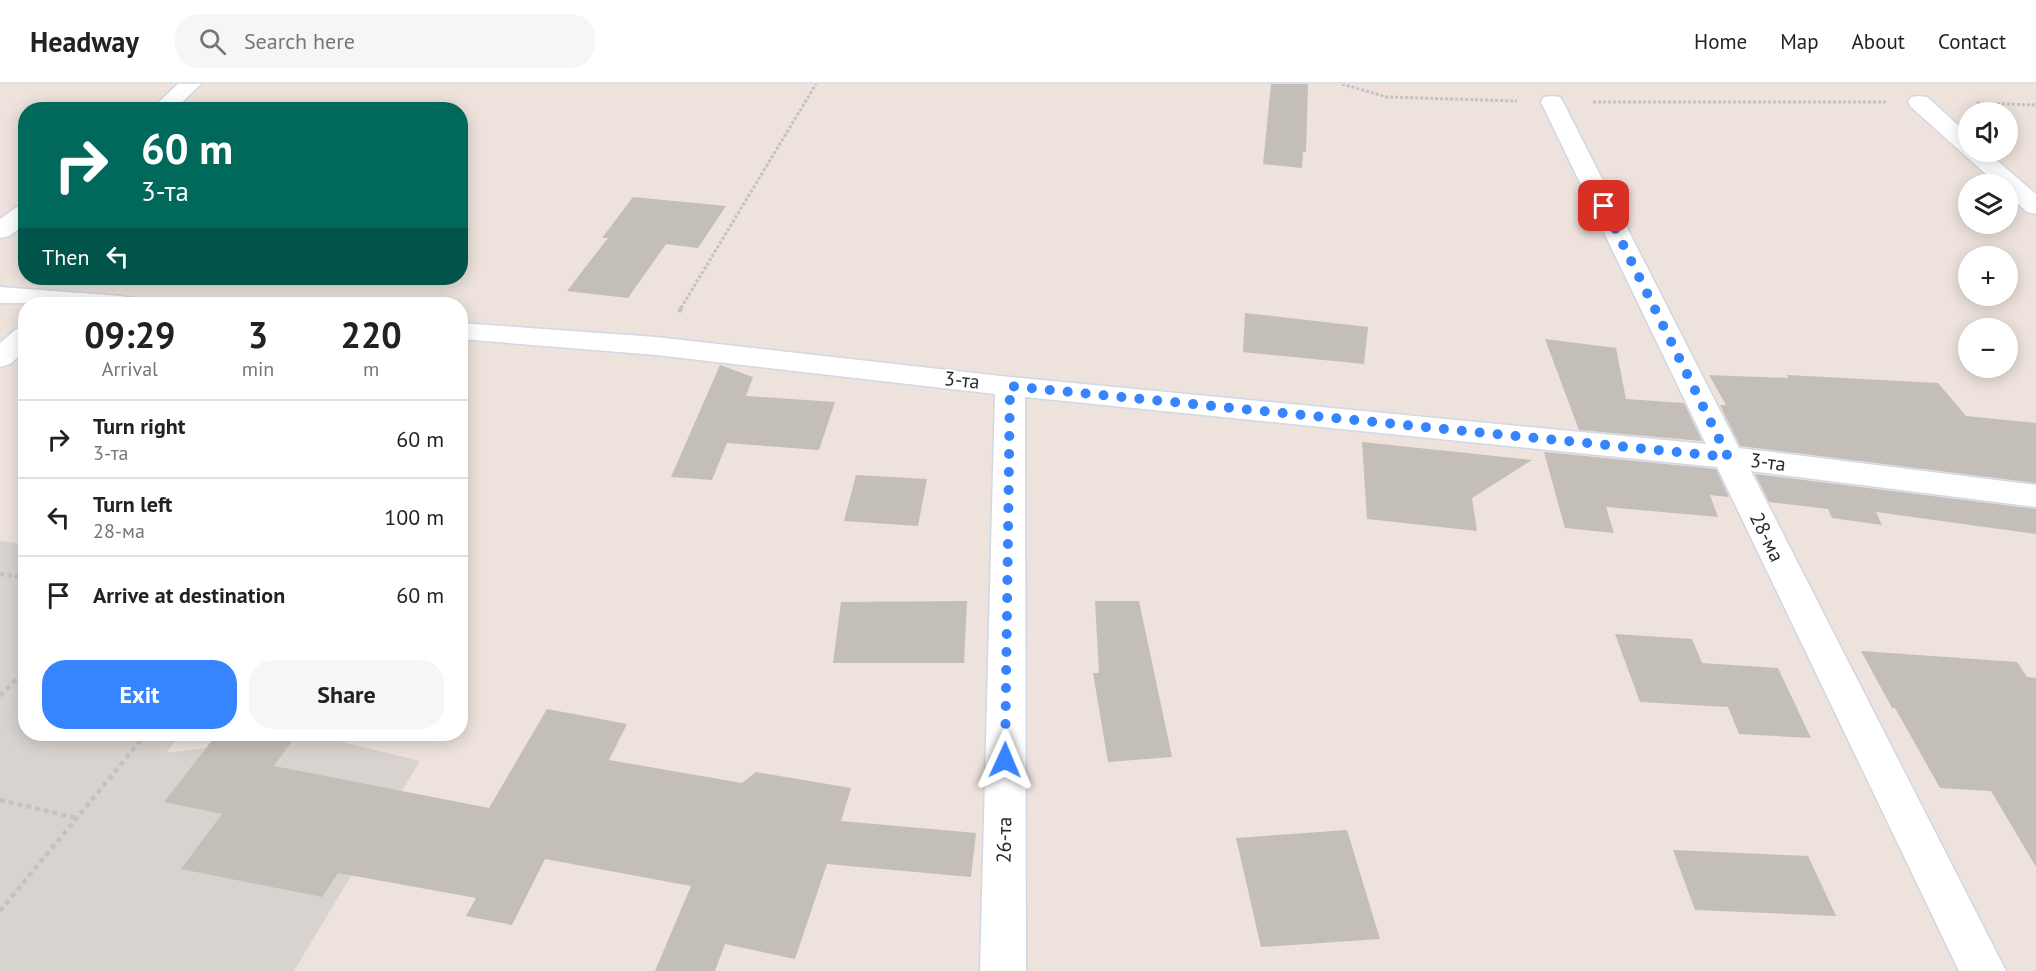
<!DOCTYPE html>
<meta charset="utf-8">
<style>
body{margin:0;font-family:"PT Sans",sans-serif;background:#f6f6f6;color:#222;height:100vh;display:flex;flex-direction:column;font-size:22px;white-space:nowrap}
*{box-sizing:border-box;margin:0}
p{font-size:20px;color:#767676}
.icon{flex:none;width:33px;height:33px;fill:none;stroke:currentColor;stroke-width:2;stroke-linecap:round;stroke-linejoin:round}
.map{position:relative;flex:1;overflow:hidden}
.sheet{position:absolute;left:18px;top:213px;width:450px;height:444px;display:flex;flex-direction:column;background:#fff;border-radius:24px;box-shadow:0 3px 15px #0003}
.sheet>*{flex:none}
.banner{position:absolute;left:18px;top:18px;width:450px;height:183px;border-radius:24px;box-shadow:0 3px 15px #0003;background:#00695c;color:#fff;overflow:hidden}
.fabs{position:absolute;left:1958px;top:18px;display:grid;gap:12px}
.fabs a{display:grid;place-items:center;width:60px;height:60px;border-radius:50%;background:#fff;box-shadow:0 3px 15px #0003;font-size:30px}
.pin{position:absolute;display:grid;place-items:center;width:51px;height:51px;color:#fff;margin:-26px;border-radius:12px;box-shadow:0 3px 9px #0006}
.me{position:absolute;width:66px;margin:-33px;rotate:1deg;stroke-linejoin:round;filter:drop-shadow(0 0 4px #0008)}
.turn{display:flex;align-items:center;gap:21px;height:126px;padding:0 24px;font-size:27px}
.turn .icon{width:78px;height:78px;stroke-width:2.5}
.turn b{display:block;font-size:42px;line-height:51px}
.then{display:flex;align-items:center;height:57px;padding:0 24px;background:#0003;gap:12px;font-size:22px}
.eta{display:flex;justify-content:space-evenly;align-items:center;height:102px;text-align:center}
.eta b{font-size:36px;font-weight:600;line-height:42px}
.cta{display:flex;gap:12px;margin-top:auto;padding:12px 24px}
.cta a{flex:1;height:69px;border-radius:24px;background:#3785fe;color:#fff;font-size:24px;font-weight:600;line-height:69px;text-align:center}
.cta a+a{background:#f6f6f6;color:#222}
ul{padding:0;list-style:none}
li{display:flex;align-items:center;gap:18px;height:78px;padding:0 24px;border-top:2px solid #e0e0e0}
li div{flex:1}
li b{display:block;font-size:22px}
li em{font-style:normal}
header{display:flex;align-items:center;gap:36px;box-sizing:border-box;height:84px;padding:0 30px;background:#fff;border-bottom:2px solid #e0e0e0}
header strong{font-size:28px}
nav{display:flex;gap:33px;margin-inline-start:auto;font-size:21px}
.search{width:420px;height:54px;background:#f6f6f6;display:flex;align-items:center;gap:15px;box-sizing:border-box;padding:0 21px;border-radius:24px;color:#767676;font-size:22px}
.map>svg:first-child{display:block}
.plaza{fill:#d9d3cf}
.building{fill:#c4beb8}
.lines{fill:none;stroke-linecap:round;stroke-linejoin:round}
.street-casing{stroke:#d1d8e4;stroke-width:3}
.path-far2{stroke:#c3c3c3;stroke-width:3;stroke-dasharray:3 2;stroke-linecap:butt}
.path-far1{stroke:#c3c3c3;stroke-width:4;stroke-dasharray:4.5 3;stroke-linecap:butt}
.path{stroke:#c3c3c3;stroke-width:4.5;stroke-dasharray:5 4;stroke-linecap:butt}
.street{fill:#fff;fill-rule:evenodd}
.route{stroke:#3785fe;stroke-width:10;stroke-dasharray:0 18}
.labels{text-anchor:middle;stroke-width:4.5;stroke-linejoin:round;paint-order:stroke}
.street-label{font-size:20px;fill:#2a2a2a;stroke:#fff}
</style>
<header>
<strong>Headway</strong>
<div class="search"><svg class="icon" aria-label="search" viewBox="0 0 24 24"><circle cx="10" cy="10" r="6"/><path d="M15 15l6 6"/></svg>Search here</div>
<nav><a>Home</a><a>Map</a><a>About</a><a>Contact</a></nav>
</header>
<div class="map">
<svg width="2036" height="887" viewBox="0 0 2036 887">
<rect width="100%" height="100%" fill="#ede2dc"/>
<path class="plaza" d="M0 457 25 460 26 650H181L166 669 294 653 335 656 420 677 294 887H0Z"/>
<path class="building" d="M1271 0H1308L1306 68H1303L1302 84 1263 80Z
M633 113 726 122 698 164 666 160 628 214 567 207 608 154H602Z
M1245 229 1368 243 1364 280 1243 268Z
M1545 255 1616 264 1626 315 1684 319 1702 357 1579 346Z
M720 281 753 293 746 312 835 318 819 366 727 359 712 396 671 393Z
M1709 291 1788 294 1787 291 1938 299 1966 332 2036 339V399L1740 362 1720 321H1726Z
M1362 358 1532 376 1472 414 1477 447 1367 435Z
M1544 368 1716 385 1729 413 1710 411 1718 433 1606 423 1614 449 1565 444Z
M1755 390 2036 425V450L1876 428 1882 441 1832 434 1828 425 1769 418Z
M856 391 927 395 918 442 844 437Z
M967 517 964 579H833L841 518Z
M1095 517H1139L1172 673 1108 678 1093 589H1099Z
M1615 550 1692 555 1702 579 1778 584 1811 654 1739 650 1728 623 1640 618Z
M1861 567 2017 578 2027 593 2036 594V783L1991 707 1940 704 1895 624H1892Z
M547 625 627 640 609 676 742 699 756 688 851 704 841 737 976 749 971 793 827 780 795 875 725 860 715 887H655L691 802 545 775 512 841 466 832 476 814 338 789 322 813 181 785 222 730 164 718 217 650H297L274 682 489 724Z
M1347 746 1380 855 1261 863 1236 754Z
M1673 766 1808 772 1836 832 1695 826Z"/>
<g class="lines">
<g class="street-casing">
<path id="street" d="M178 0H201L174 26H150Z
M1552 12 1560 13 1563 18 1739 364 2036 401V423L1751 387 2006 887H1959L1717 383 1025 313 1026 887H980L995 310 656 271 460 255V239L656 253 1010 293 1706 360 1541 18 1544 13Z
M1919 12 1927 13 1968 50V68H1987L2036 110V130L2027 128 2007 110V100H1997L1911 23 1908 18 1911 13Z
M26 121V140L9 152 0 154V135L17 123Z
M0 203 121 212 131 214 134 220 0 219Z
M26 243V266L10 280 0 283V259L16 245Z"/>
</g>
<path class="path-far2" d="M1342 0 1387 13 1517 17
M1593 18H1886
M1977 19 2036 21
M681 224 816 0"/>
<path class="path-far1" d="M679 228 682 223
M0 490 26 494"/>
<path class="path" d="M0 612 26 585
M0 716 77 734
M0 827 146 650"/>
<use href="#street" class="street"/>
</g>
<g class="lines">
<path class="route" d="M1005 676 1010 302 1728 373 1604 122"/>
</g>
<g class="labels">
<g class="street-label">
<text transform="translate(962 296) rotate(6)" y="7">3-та</text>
<text transform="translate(1768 378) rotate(7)" y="7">3-та</text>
<text transform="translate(1767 453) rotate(64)" y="7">28-ма</text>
<text transform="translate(1004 756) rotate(-89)" y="7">26-та</text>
</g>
</g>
</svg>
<div class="fabs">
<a><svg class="icon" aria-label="sound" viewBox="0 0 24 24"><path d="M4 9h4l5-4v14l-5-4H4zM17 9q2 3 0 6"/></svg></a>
<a><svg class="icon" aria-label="layers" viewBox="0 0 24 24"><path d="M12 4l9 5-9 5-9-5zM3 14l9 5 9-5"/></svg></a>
<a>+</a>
<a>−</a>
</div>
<div class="pin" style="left:1604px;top:122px;background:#d93025"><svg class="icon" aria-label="arrive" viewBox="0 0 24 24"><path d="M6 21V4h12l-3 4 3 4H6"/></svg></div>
<svg class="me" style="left:1005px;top:676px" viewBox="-20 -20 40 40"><path d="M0-17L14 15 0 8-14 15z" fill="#3785fe" stroke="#fff" stroke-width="4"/></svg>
<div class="banner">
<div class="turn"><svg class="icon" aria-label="right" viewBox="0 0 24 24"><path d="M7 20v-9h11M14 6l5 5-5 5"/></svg><div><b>60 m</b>3-та</div></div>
<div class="then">Then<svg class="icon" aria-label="left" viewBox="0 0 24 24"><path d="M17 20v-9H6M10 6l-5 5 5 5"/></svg></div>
</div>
<section class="sheet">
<div class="eta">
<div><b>09:29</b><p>Arrival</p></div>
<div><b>3</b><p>min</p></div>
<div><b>220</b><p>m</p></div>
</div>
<ul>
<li><svg class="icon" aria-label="right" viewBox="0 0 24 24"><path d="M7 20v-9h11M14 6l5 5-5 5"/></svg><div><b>Turn right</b><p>3-та</p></div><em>60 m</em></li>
<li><svg class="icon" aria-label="left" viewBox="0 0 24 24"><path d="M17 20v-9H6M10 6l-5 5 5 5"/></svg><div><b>Turn left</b><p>28-ма</p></div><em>100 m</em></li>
<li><svg class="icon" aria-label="arrive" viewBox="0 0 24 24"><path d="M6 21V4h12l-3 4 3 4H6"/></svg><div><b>Arrive at destination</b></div><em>60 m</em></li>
</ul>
<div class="cta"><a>Exit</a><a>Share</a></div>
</section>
</div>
